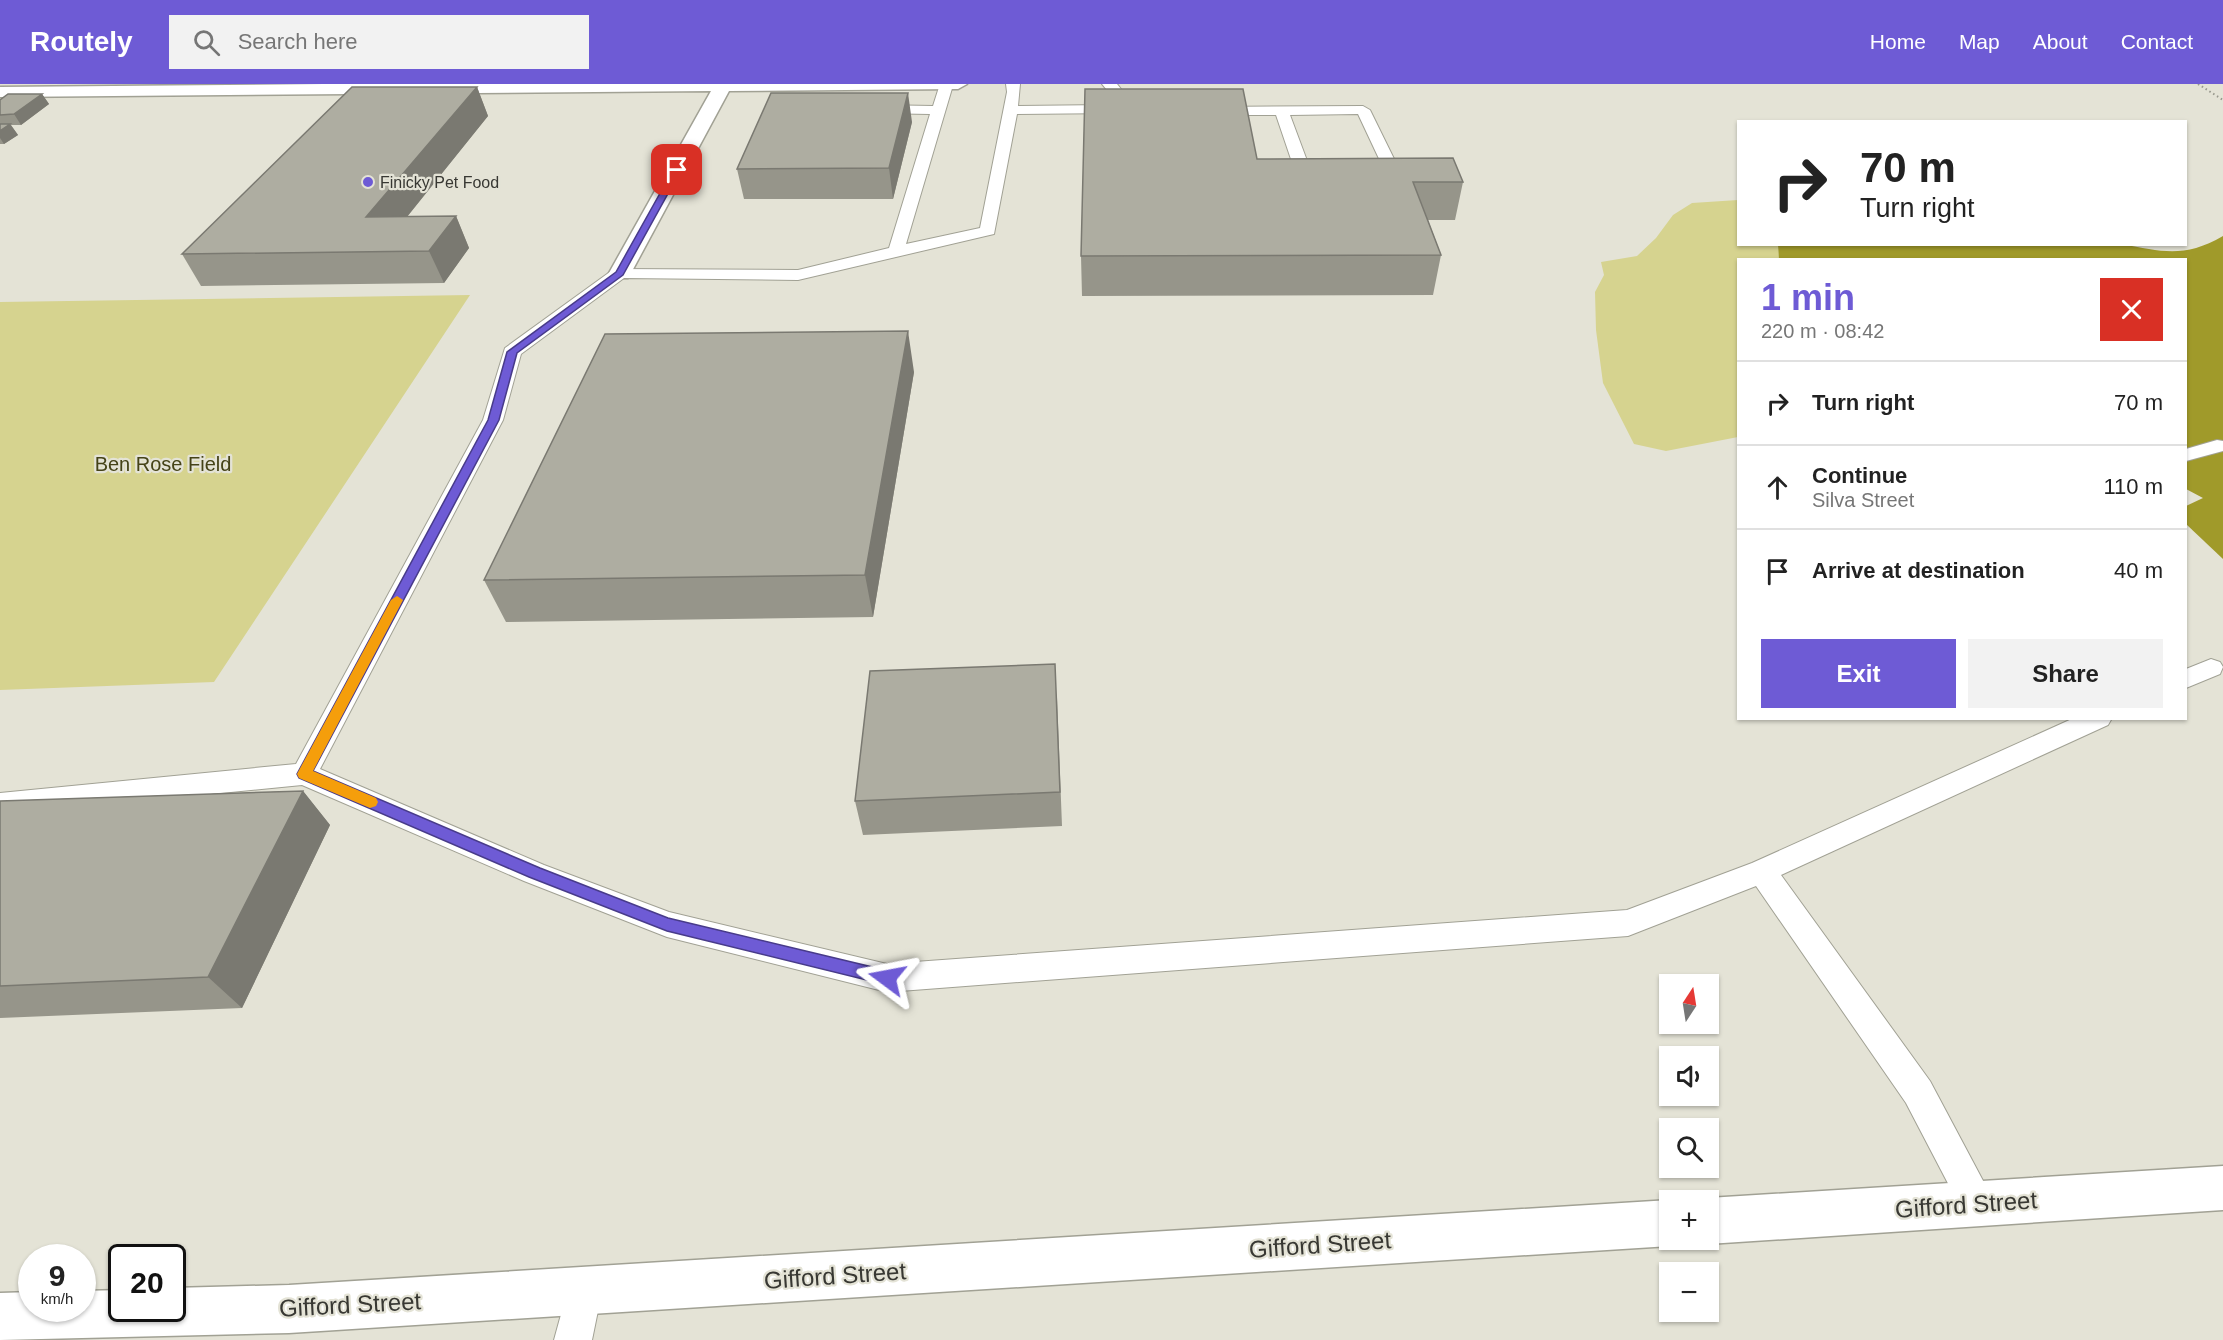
<!DOCTYPE html>
<meta charset="utf-8">
<style>
body{margin:0;font-family:Helvetica,sans-serif;background:#f2f2f2;color:#222;height:100vh;display:flex;flex-direction:column;font-size:22px;white-space:nowrap}
*{box-sizing:border-box;margin:0}
p{font-size:20px;color:#767676}
.icon{flex:none;width:33px;height:33px;fill:none;stroke:currentColor;stroke-width:2;stroke-linecap:round;stroke-linejoin:round}
.map{position:relative;flex:1;overflow:hidden}
.sheet{position:absolute;left:1737px;top:174px;width:450px;height:462px;display:flex;flex-direction:column;background:#fff;border-radius:0px;box-shadow:0 2px 4px #0004}
.sheet>*{flex:none}
.hud{position:absolute;left:1737px;top:36px;width:450px;height:126px;border-radius:0px;box-shadow:0 2px 4px #0004;background:#fff;color:#222;overflow:hidden}
.needle{width:39px;rotate:12deg}
.tools{position:absolute;left:1659px;top:890px;display:grid;gap:12px}
.tools a{display:grid;place-items:center;width:60px;height:60px;border-radius:0px;background:#fff;box-shadow:0 2px 4px #0004;font-size:30px}
.speed{position:absolute;left:18px;top:1160px;display:flex;gap:12px;font-size:30px;font-weight:700;text-align:center}
.speed>*{display:grid;place-content:center;width:78px;height:78px;border-radius:50%;background:#fff;box-shadow:0 2px 4px #0004;line-height:1}
.speed small{font-size:15px;font-weight:400}
.speed .limit{border:3px solid #111;border-radius:9px;background:#fff;color:#111}
.pin{position:absolute;display:grid;place-items:center;width:51px;height:51px;color:#fff;margin:-26px;border-radius:12px;box-shadow:0 3px 9px #0006}
.me{position:absolute;width:66px;margin:-33px;rotate:283deg;stroke-linejoin:round;filter:drop-shadow(0 0 4px #0008)}
.turn{display:flex;align-items:center;gap:21px;height:126px;padding:0 24px;font-size:27px}
.turn .icon{width:78px;height:78px;stroke-width:2.5}
.turn b{display:block;font-size:42px;line-height:51px}
.round{display:grid;place-items:center;flex:none;width:63px;height:63px;border-radius:0px;background:#f2f2f2}
.headline{display:flex;align-items:center;justify-content:space-between;height:102px;padding:0 24px}
h1{font-size:36px;font-weight:800;line-height:45px;color:#6e5bd5}
.primary-button{display:flex;gap:12px;margin-top:auto;padding:12px 24px}
.primary-button a{flex:1;height:69px;border-radius:0px;background:#6e5bd5;color:#fff;font-size:24px;font-weight:800;line-height:69px;text-align:center}
.primary-button a+a{background:#f2f2f2;color:#222}
ul{padding:0;list-style:none}
li{display:flex;align-items:center;gap:18px;height:84px;padding:0 24px;border-top:2px solid #e0e0e0}
li div{flex:1}
li b{display:block;font-size:22px}
li em{font-style:normal}
header{display:flex;align-items:center;gap:36px;box-sizing:border-box;height:84px;padding:0 30px;background:#6e5bd5;color:#fff}
header strong{font-size:28px}
nav{display:flex;gap:33px;margin-inline-start:auto;font-size:21px}
.search{width:420px;height:54px;background:#f2f2f2;display:flex;align-items:center;gap:15px;box-sizing:border-box;padding:0 21px;border-radius:0px;color:#767676;font-size:22px}
.map>svg:first-child{display:block}
.green{fill:#d6d38f}
.water{fill:#a09a2a}
.pier{fill:#e4e3d6}
.lines{fill:none;stroke-linecap:round;stroke-linejoin:round}
.lane-casing{stroke:#a1a194;stroke-width:2}
.street-casing{stroke:#a1a194;stroke-width:3}
.path{stroke:#97978d;stroke-width:2;stroke-dasharray:1.5 3;stroke-linecap:butt}
.lane{fill:#fff;fill-rule:evenodd}
.street{fill:#fff;fill-rule:evenodd}
.wall{fill:#96958a}
.shaded-wall{fill:#7a7971}
.building{fill:#aeada1;stroke:#7a7971;stroke-width:1.5}
.route{fill:#6e5bd5;stroke:#483b8a;stroke-width:1.5}
.slow{fill:#f59e0b}
.poi-dot{fill:#6e5bd5;stroke:#e4e3d6;stroke-width:2}
.labels{text-anchor:middle;stroke-width:4.5;stroke-linejoin:round;paint-order:stroke}
.far-poi-label{font-size:16px;fill:#383833;stroke:#e4e3d6;text-anchor:start}
.park-label{font-size:20px;fill:#454317;stroke:#e4e3d6}
.near-street-label{font-size:24px;fill:#383833;stroke:#e4e3d6}
</style>
<header>
<strong>Routely</strong>
<div class="search"><svg class="icon" aria-label="search" viewBox="0 0 24 24"><circle cx="10" cy="10" r="6"/><path d="M15 15l6 6"/></svg>Search here</div>
<nav><a>Home</a><a>Map</a><a>About</a><a>Contact</a></nav>
</header>
<div class="map">
<svg width="2223" height="1256" viewBox="0 0 2223 1256">
<rect width="100%" height="100%" fill="#e4e3d6"/>
<path class="green" d="M1738 116V160L1778 161 1779 175 1738 176V353L1666 367 1634 360 1603 299 1596 246 1595 208 1604 191 1601 178 1637 172 1656 154 1673 131 1692 119Z
M470 211 214 598 0 606V218Z"/>
<path class="water" d="M2223 152V510L2186 483V422L2203 414 2186 405V176H1779L1778 161 2122 160C2163 168 2185 174 2223 152Z"/>
<path class="pier" d="M2186 440 2223 475V513L2186 487Z"/>
<g class="lines">
<g class="lane-casing">
<path id="lane" d="M940 0 953 1 906 160 980 144 1007 8 1006 0H1020L1018 22 1108 21 1107 6 1102 0H1117L1121 5 1122 21 1126 25 1119 29 1017 30 994 150 798 196 624 194 521 270 503 336 320 685 544 781 669 828 887 880 1627 826 1752 779 2074 634H2112L2108 641 1781 791 1930 997 1989 1108 1994 1120 1989 1132 1977 1137 1965 1132 1906 1019 1756 802 1628 852 887 908 667 853 524 797 302 701 0 731V709L296 680 483 336 505 264 614 185 798 186 889 164 930 30 876 29 869 25 876 21 933 22Z
M1363 22 1370 26 1398 83 1395 86 1365 89 1357 84 1365 79H1381L1358 30 1290 31 1309 82 1322 81 1330 86C1322 93 1303 94 1295 87L1276 31H1212L1205 27 1212 23Z
M2217 356 2223 357V367L2186 377V365Z
M2211 575 2220 578 2223 583 2220 590 2186 604V585Z
M584 1189 597 1194 602 1207 592 1256H554L571 1194Z"/>
</g>
<g class="street-casing">
<path id="street" d="M324 0H967L958 5 729 7 631 189 628 194H612L609 189 711 7 0 13V3Z
M2223 1082V1126L1708 1160 1696 1155H1708V1116H1704L1708 1114Z
M1670 1116V1155H1686L1670 1162 289 1249 0 1256V1209L32 1208V1224H82V1207L122 1206V1224H172V1204L289 1201Z"/>
</g>
<path class="path" d="M2198 0 2223 16"/>
<use href="#lane" class="lane"/>
<use href="#street" class="street"/>
</g>
<path class="wall" d="M477 3 488 32 407 133 456 132 469 164 444 199 201 202 182 170Z
M42 10 49 20 21 41H11L18 51 4 60H0V16Z
M912 38 893 115H744L737 85Z
M1257 75 1463 98 1455 136H1428L1441 171 1433 211 1082 212 1081 172Z
M914 288 873 533 506 538 484 496Z
M1057 614 1062 742 863 751 855 717Z
M303 707 330 741 242 924 0 934V717Z"/>
<path class="shaded-wall" d="M477 3 488 32 381 165 366 133Z
M908 9 912 38 893 115 889 84Z
M42 10 49 20 21 41 14 30Z
M10 40 18 51 4 60 0 54V47Z
M456 132 469 164 444 199 429 167Z
M908 247 914 288 873 533 865 491Z
M303 707 330 741 242 924 208 893Z"/>
<path class="building" d="M352 3H477L366 133 456 132 429 167 182 170Z
M1085 5H1243L1257 75 1453 74 1463 98H1413L1441 171 1081 172Z
M771 9H908L889 84 737 85Z
M8 10H42L14 30 0 31V16Z
M0 40H10L0 47Z
M908 247 865 491 484 496 605 250Z
M1055 580 1060 708 855 717 870 587Z
M303 707 208 893 0 902V717Z"/>
<path class="route" d="M677 84 681 86 623 191 517 269 499 336 313 687 540 784 668 834 893 888 895 894 893 899 887 901 667 847 529 793 299 694 297 690 488 336 507 268 616 188 673 86Z"/>
<path class="slow" d="M397 512 403 516 313 687 376 714 378 718 376 722 370 724 299 694 297 690 391 516Z"/>
<circle class="poi-dot" cx="368" cy="98" r="6"/>
<g class="labels">
<g class="far-poi-label">
<text x="380" y="104">Finicky Pet Food</text>
</g>
<g class="park-label">
<text x="163" y="387">Ben Rose Field</text>
</g>
<g class="near-street-label">
<text transform="translate(1966 1121) rotate(-4)" y="8">Gifford Street</text>
<text transform="translate(1320 1161) rotate(-4)" y="8">Gifford Street</text>
<text transform="translate(835 1192) rotate(-4)" y="8">Gifford Street</text>
<text transform="translate(350 1221) rotate(-3)" y="8">Gifford Street</text>
</g>
</g>
</svg>
<div class="tools">
<a><svg class="needle" viewBox="-14 -14 28 28"><path d="M0-13l5 13h-10z" fill="#e53935"/><path d="M0 13l5-13h-10z" fill="#767676"/></svg></a>
<a><svg class="icon" aria-label="sound" viewBox="0 0 24 24"><path d="M4 9h4l5-4v14l-5-4H4zM17 9q2 3 0 6"/></svg></a>
<a><svg class="icon" aria-label="search" viewBox="0 0 24 24"><circle cx="10" cy="10" r="6"/><path d="M15 15l6 6"/></svg></a>
<a>+</a>
<a>−</a>
</div>
<div class="speed"><div>9<small>km/h</small></div><div class="limit">20</div></div>
<div class="pin" style="left:677px;top:86px;background:#d93025"><svg class="icon" aria-label="arrive" viewBox="0 0 24 24"><path d="M6 21V4h12l-3 4 3 4H6"/></svg></div>
<svg class="me" style="left:887px;top:894px" viewBox="-20 -20 40 40"><path d="M0-17L14 15 0 8-14 15z" fill="#6e5bd5" stroke="#fff" stroke-width="4"/></svg>
<div class="hud">
<div class="turn"><svg class="icon" aria-label="right" viewBox="0 0 24 24"><path d="M7 20v-9h11M14 6l5 5-5 5"/></svg><div><b>70 m</b>Turn right</div></div>
</div>
<section class="sheet">
<div class="headline"><div><h1>1 min</h1><p>220 m · 08:42</p></div><a class="round" style="background:#d93025;color:#fff"><svg class="icon" aria-label="close" viewBox="0 0 24 24"><path d="M6 6l12 12M18 6L6 18"/></svg></a></div>
<ul>
<li><svg class="icon" aria-label="right" viewBox="0 0 24 24"><path d="M7 20v-9h11M14 6l5 5-5 5"/></svg><div><b>Turn right</b></div><em>70 m</em></li>
<li><svg class="icon" aria-label="ahead" viewBox="0 0 24 24"><path d="M12 20V5M6 11l6-6 6 6"/></svg><div><b>Continue</b><p>Silva Street</p></div><em>110 m</em></li>
<li><svg class="icon" aria-label="arrive" viewBox="0 0 24 24"><path d="M6 21V4h12l-3 4 3 4H6"/></svg><div><b>Arrive at destination</b></div><em>40 m</em></li>
</ul>
<div class="primary-button"><a>Exit</a><a>Share</a></div>
</section>
</div>
